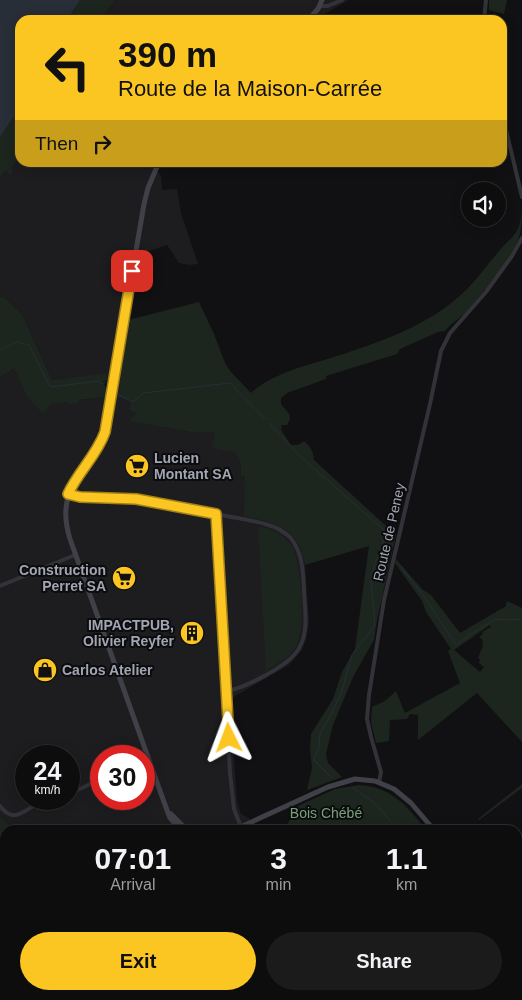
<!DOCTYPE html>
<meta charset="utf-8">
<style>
body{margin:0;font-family:Helvetica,sans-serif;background:#1b1b1c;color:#f1f3f6;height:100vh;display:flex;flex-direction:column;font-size:19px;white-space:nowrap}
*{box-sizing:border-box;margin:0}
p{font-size:16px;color:#9a9c9e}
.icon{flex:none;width:28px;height:28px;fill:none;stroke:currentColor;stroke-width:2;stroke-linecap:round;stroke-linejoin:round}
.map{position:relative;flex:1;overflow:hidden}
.side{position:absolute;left:0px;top:825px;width:522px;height:175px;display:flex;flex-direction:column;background:#0d0d0e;border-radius:15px 15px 0 0;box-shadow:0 2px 12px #0003,0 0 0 1px #2d2d2e}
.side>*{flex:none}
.banner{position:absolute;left:15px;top:15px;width:492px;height:152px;border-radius:15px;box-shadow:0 2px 12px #0003,0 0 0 1px #2d2d2e;background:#fbc621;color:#111;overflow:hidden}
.buttons{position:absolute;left:461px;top:182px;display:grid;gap:10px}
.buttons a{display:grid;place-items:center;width:45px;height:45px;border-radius:50%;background:#0d0d0e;box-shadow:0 2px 12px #0003,0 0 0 1px #2d2d2e;font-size:25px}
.speed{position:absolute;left:15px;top:745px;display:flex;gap:10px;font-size:25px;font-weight:700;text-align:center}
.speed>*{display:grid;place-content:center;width:65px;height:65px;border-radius:50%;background:#0d0d0e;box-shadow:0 2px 12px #0003,0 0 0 1px #2d2d2e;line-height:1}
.speed small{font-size:12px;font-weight:400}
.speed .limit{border:8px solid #d22;background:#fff;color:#111}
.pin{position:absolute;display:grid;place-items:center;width:42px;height:42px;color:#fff;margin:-21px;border-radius:10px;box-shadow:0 2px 8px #0006}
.me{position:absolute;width:55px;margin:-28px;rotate:357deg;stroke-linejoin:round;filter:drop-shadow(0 0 4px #0008)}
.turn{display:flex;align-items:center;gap:18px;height:105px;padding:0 20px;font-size:22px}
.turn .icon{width:65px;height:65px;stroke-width:2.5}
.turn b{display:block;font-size:35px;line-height:42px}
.then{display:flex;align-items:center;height:48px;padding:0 20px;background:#0003;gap:10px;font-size:19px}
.eta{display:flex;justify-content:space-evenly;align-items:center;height:85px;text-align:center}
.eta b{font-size:30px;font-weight:800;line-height:35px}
.button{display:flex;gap:10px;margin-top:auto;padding:10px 20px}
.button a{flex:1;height:58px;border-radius:30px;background:#fbc621;color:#111;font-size:20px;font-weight:800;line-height:58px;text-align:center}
.button a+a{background:#1b1b1c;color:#f1f3f6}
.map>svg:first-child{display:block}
.built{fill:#1d1d20;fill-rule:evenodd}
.green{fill:#1d251f;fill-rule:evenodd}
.water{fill:#272e37}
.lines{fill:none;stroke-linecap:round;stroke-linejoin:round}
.stream{stroke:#272e37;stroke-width:1}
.street{stroke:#323238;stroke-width:4}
.secondary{stroke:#404148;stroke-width:5}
.route-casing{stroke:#a38115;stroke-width:12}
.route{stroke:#fbc621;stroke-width:9}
.labels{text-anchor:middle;stroke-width:4;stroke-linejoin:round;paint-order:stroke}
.poi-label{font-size:14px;font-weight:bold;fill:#a1a5b4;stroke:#0c0c0d;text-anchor:start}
.street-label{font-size:14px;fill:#a1a5b4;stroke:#0c0c0d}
.park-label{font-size:14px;fill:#77a07d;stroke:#0c0c0d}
</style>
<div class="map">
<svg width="522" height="1000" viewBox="0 0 522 1000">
<rect width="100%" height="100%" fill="#111113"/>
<path class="built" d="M115 0H349L314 20H100Z
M20 156V162L163 163 158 171 161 176 162 190 177 189 181 213 198 264 189 265 179 263 167 245 140 254 115 397 131 401 128 409 136 414 130 421 190 432 216 431 235 452 240 462 241 476 245 477 264 520 278 524 289 531 300 546 303 552 305 565 309 623 306 640 302 650 289 665 235 696 230 703 237 801 241 814 249 818 253 826 245 830H15L0 816V377L14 369 26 395 44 411 51 404 107 397 111 374 52 380 22 314 3 296 0 298V178L6 171 10 174V168ZM26 756H69V799H26ZM101 756H144V799H101Z"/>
<path class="green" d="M80 0H115L100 20H67Z
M489 0H507L504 14 489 10Z
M20 108V156L11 168 13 171 10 175 6 171 0 178V137Z
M521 205C522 217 522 229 518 240 508 263 482 294 465 313 459 319 450 324 445 331L438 332 400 349 397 354 326 376V379L287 393 281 398V404C287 412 294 415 287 425H281L282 427 281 430 291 445H298L304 441C311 447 313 451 314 460L396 535 377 620 374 640 354 675 333 725 326 754 328 763 342 777 307 790 312 768 310 749 311 734 333 699 342 672 355 649 369 546 305 565C299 528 277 523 244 516L245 477 241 476 240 462 235 452 212 448 215 432H190L129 421 136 414 128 409 131 401 115 397 128 320 199 302 214 334 225 363 231 372 251 393C273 373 305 366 334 357 380 342 429 326 465 291 476 281 485 267 495 256 512 234 522 237 521 205Z
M3 296 22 314 52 380 110 373 108 375 107 380 103 382 107 390 109 389 107 397 80 400 78 403 69 404 67 402 51 404 43 414 26 395 14 369 0 377V298Z
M258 526C271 529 283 533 291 545 302 561 306 629 296 646 290 658 277 664 266 670Z
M396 559 422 589 431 595 460 633 506 606 507 601 522 608V742L477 693 418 740V715L410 714 407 719 390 720 389 741 376 743 371 722 372 707 385 701 396 691 405 713 460 683 448 651 451 649 426 612 422 601 395 563ZM490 625 491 627 482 632 483 634 479 637 482 639 483 646 478 658 480 660 479 663 484 667 480 672 454 650Z
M522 784V788L479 820 478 819Z
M359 785C388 786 406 804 423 826L425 825 429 830H284L298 806 335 789Z
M0 816 15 830H5V867L0 863Z
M147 995H514L518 1000H152Z"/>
<path class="water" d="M0 0H80L67 20H20V108L0 137Z
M0 863 5 867V995H147L152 1000H0Z"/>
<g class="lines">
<path class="stream" d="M0 350 17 342 29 345 50 387 99 381 103 384 106 382
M119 395 133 402 144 393 230 383 265 419
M269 423 301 457 393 538
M401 567 423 595 456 645 477 630 496 619 505 620 522 619
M331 777 314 760 319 747 320 733 328 720 341 694 352 655 375 625 371 580 375 563 379 556 384 539 383 529
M353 788C361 793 372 801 379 808 385 815 393 826 401 830
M506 995 513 999"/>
<path class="street" d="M320 6H328L342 0
M484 20 486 0
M502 113 522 197
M68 494C84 500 104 497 121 498 156 500 192 508 226 516 242 519 259 521 274 527 280 529 285 533 290 537 303 553 303 572 304 591 305 612 310 636 295 654 284 667 244 689 226 691
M216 514 230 773 234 809 241 827
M0 586 75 555
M379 782 381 772 371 737 367 719 369 695 384 600 430 404 441 351 450 333 486 292 512 256 522 238
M69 794 101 779
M0 806C13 823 21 813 35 805 41 802 48 801 54 799"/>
<path class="secondary" d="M308 20 318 9 322 0
M159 162 148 188 144 204 105 432C91 477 53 483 70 539L164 802 170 818 180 830
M171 814 187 830
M234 830 328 787 355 779 375 781 394 789 411 803 434 830
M518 953 522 962"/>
</g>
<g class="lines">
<g class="route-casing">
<path id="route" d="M132 271 105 432C97 455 78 472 68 494L80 497 136 499 216 514 229 738"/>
</g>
<use href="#route" class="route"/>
</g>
<defs>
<g id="supermarket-disc" transform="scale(1.25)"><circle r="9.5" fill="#fbc621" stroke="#0c0c0d"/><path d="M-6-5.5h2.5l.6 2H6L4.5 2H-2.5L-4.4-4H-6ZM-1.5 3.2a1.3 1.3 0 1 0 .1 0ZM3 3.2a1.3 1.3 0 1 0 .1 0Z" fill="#111"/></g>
<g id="building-disc" transform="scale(1.25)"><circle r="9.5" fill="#fbc621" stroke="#0c0c0d"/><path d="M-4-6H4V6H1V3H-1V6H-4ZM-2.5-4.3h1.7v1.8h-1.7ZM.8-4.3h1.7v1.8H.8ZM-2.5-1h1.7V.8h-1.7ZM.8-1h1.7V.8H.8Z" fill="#111"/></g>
<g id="shop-disc" transform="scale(1.25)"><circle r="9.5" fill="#fbc621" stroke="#0c0c0d"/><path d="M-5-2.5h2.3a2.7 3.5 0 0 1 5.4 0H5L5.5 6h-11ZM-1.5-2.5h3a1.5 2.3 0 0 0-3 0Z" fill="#111"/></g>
</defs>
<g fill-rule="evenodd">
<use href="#supermarket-disc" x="137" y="466"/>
<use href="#supermarket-disc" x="124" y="578"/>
<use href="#building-disc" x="192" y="633"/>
<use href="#shop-disc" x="45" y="670"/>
</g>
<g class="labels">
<g class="poi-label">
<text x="154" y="463">Lucien<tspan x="154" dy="16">Montant SA</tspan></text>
<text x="106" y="575" text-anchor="end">Construction<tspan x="106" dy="16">Perret SA</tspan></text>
<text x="174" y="630" text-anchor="end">IMPACTPUB,<tspan x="174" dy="16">Olivier Reyfer</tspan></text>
<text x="62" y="675">Carlos Atelier</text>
</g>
<g class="street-label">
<text transform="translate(389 532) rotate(-77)" y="5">Route de Peney</text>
</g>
<g class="park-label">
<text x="326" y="818">Bois Chébé</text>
</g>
</g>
</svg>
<div class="buttons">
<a><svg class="icon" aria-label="sound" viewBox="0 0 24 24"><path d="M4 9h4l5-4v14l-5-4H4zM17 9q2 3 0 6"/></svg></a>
</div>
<div class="speed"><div>24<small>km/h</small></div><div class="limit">30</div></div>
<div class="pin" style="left:132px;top:271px;background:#d93025"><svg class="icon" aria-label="arrive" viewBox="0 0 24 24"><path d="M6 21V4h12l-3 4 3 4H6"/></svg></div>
<svg class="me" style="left:229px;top:738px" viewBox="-20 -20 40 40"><path d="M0-17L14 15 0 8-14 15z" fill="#fbc621" stroke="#fff" stroke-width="4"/></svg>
<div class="banner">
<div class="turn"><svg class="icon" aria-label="left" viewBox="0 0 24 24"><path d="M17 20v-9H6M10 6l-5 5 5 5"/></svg><div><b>390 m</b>Route de la Maison-Carrée</div></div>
<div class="then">Then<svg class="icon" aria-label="right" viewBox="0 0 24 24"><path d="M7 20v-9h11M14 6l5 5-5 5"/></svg></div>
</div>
<section class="side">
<div class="eta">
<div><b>07:01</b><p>Arrival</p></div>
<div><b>3</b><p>min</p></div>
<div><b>1.1</b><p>km</p></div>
</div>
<div class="button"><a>Exit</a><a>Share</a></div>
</section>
</div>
